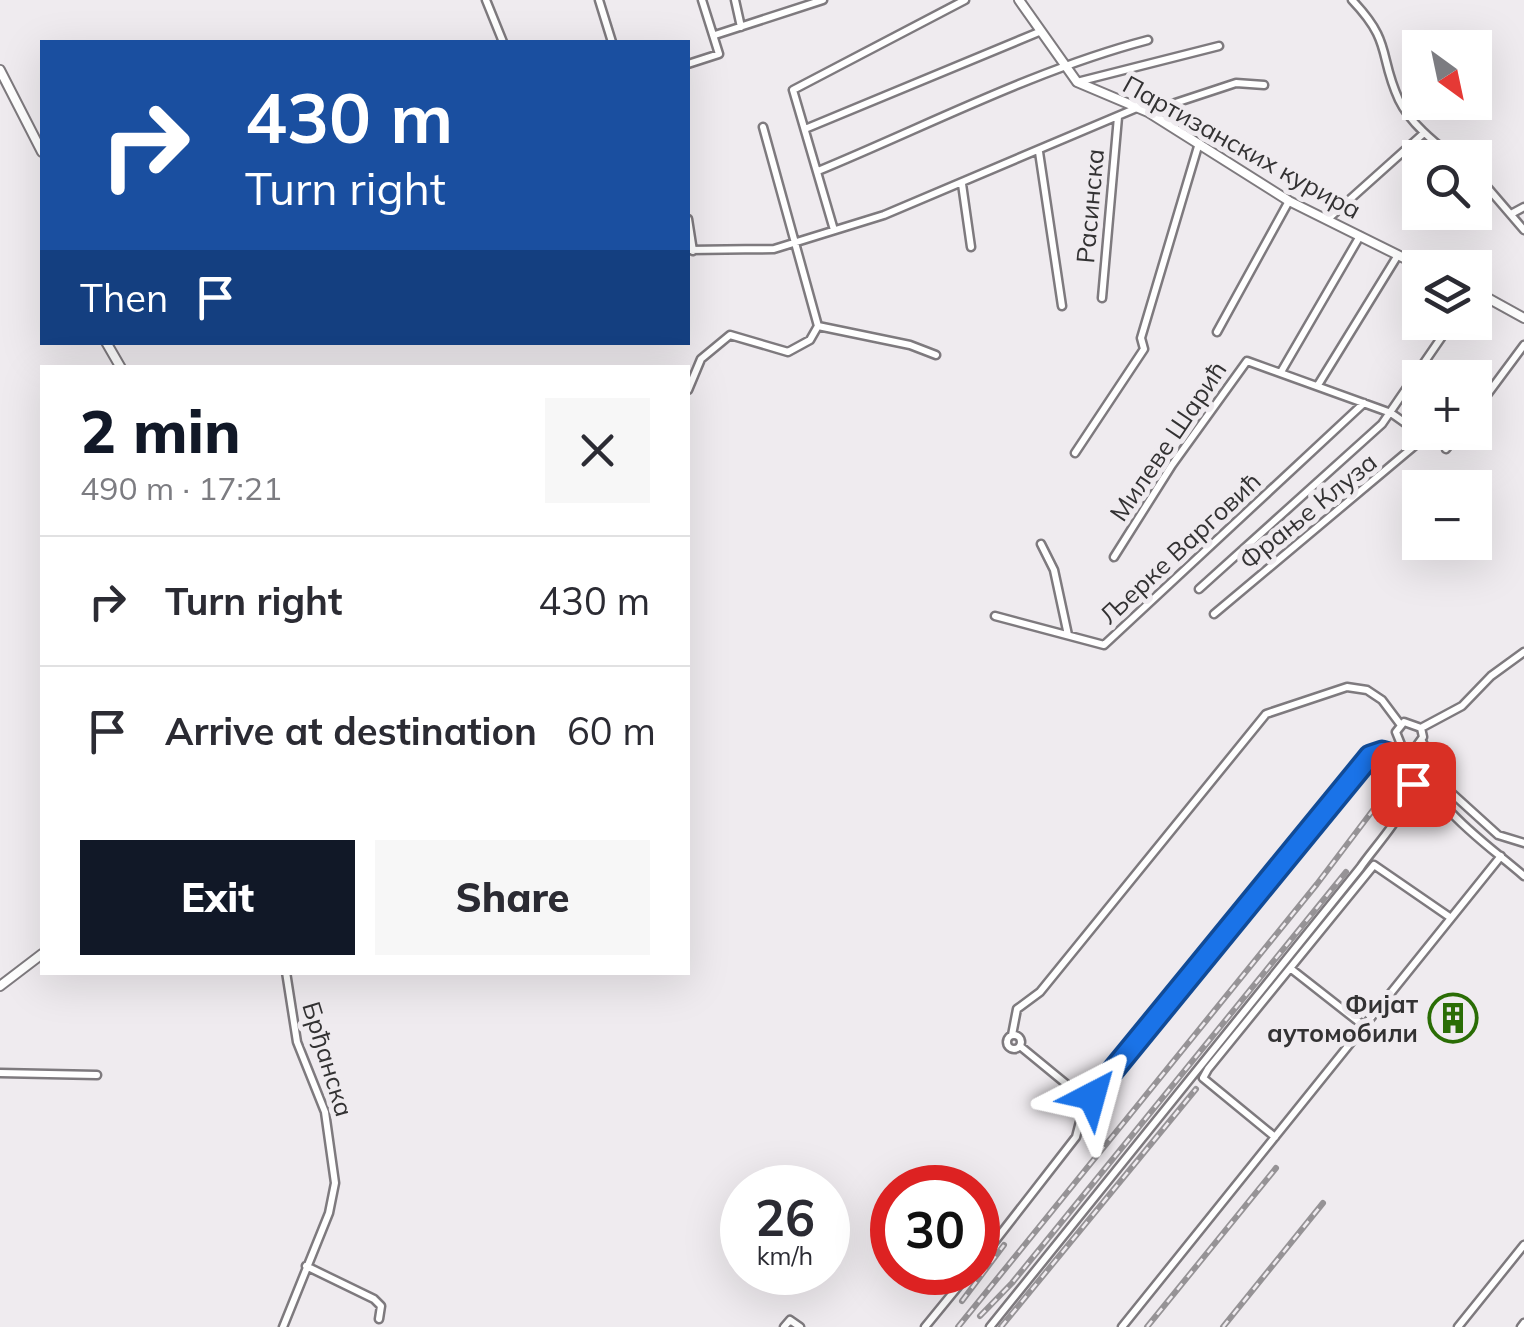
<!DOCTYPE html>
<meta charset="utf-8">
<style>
body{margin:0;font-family:Mulish,sans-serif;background:#f7f7f7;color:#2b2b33;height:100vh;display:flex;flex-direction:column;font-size:38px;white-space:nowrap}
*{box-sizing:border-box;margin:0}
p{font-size:32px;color:#7c7c81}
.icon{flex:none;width:55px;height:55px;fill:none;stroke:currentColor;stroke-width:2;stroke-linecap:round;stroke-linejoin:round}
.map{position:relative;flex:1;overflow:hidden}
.sheet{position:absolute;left:40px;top:365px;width:650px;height:610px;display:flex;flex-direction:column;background:#fff;border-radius:0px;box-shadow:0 10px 40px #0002}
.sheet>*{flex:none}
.hud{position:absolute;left:40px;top:40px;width:650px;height:305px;border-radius:0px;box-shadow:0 10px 40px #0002;background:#1a4fa0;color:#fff;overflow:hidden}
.needle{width:65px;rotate:147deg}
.buttons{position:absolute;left:1402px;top:30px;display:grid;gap:20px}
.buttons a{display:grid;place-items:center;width:90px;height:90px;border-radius:0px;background:#fff;box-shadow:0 10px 40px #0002;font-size:50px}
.speed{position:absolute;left:720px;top:1165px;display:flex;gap:20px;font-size:50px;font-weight:700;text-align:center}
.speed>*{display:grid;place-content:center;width:130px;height:130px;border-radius:50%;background:#fff;box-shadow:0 10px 40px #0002;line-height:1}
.speed small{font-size:25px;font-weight:400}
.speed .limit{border:15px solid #d22;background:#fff;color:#111}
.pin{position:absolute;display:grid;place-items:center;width:85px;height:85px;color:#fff;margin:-42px;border-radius:20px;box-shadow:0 5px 15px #0006}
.me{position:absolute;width:110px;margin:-55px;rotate:39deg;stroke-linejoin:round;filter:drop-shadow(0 0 8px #0008)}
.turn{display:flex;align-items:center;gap:35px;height:210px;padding:0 40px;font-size:45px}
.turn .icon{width:130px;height:130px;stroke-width:2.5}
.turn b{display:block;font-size:70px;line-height:85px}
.then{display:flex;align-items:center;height:95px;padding:0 40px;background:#0003;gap:20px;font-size:38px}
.round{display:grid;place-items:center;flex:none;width:105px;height:105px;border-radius:0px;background:#f7f7f7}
.headline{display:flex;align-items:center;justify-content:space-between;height:170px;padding:0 40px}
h1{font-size:60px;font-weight:800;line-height:75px;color:#111827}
.button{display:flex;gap:20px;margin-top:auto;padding:20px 40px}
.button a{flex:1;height:115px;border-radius:0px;background:#111827;color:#fff;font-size:40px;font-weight:800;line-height:115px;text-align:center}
.button a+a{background:#f7f7f7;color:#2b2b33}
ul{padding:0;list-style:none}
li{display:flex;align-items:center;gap:30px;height:130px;padding:0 40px;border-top:2px solid #e1e1e2}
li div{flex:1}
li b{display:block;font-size:38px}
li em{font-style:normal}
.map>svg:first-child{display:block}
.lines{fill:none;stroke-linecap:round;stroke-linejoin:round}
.minor-casing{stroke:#7e7a7e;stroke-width:11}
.tertiary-casing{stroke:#7e7a7e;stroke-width:12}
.minor{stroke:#fff;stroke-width:6}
.tertiary{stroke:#fff;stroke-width:8}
.rail-casing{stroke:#969396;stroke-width:6}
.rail{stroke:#efebef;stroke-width:2.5;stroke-dasharray:8;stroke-linecap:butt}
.route-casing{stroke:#114b97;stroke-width:25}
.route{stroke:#1a73e8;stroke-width:18}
.labels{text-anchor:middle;stroke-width:10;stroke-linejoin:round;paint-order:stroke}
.street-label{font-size:25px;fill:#333233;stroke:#efebef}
.poi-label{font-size:25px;font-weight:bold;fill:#333233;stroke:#efebef;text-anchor:end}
</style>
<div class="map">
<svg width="1524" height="1327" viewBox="0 0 1524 1327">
<rect width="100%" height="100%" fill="#efebef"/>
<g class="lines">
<g class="minor-casing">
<path id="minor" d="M486 0 503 42
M599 0 612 42
M735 0 741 27
M1352 0C1393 43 1378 54 1399 100 1410 123 1434 142 1454 158
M715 35 823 0
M688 64 719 54 702 0
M1077 82 1219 46
M1148 112 1236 83 1264 85
M763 127 818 326
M805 129 1039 32
M1039 152 1062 306
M818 171C927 126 1034 70 1148 40
M1475 173 1524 230
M962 184 971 247
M1511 214 1524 207
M688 219 693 251
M1328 219 1424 133
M834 230 793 90 965 0
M688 250 774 249 884 215 1139 107
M1102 298 1118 117
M1217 332 1289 201
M1281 372 1360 236
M1318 385 1398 255
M688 390 701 359 730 335 788 352 810 340 818 326 910 345 936 355
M1475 411 1524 345
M1446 449 1459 432
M1075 453 1144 349 1141 338 1199 143
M1041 544 1054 570 1068 635
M1114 557 1172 465 1247 361 1391 413 1425 437 1214 614
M1199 589 1382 424 1452 322
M995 616 1104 645 1364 403
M1421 728 1462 706 1491 676 1524 652
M1422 741 1445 787 1498 835 1524 843
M1415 748 1402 747 1396 732 1404 722 1421 728 1423 737 1415 748C1429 807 1480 838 1524 876
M1290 968 1364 1026
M1007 1042a7 7 0 1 1 14 0a7 7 0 1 1-14 0Z
M1012 1035 1017 1009 1040 992 1266 714 1347 687 1367 690 1382 700 1400 724
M1020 1046 1076 1092
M0 1073 97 1075
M1074 1097a9 9 0 1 1 18 0a9 9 0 1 1-18 0Z
M1275 1137 1203 1078 1208 1069 1374 865 1451 918
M978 1263 1076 1137 1084 1106
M306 1266 374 1299 381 1306 379 1319
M283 1327 329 1213 335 1183 325 1112 297 1042 286 972
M784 1327 790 1320 800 1327
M925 1327 970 1272
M990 1327 1360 868C1381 837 1431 792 1400 757L1382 752 1365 762 1092 1096
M1122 1327 1501 856
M1458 1327 1524 1245
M1521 1327 1524 1323"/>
</g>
<g class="tertiary-casing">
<path id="tertiary" d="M1019 0 1077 82 1148 112 1289 201 1424 268
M0 70 42 152
M1475 291 1524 318
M106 342 121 368
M0 986 42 954"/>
</g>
<use href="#minor" class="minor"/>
<use href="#tertiary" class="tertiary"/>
<g class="rail-casing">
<path id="rail" d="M962 1301 1004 1245
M980 1316 1012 1283 1346 872
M958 1327 1317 884 1404 769
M1001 1327 1196 1089
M1147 1327 1276 1168
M1223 1327 1323 1203"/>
</g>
<use href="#rail" class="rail"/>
</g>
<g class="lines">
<g class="route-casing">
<path id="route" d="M1092 1096 1370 756 1382 752 1400 757 1413 784"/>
</g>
<use href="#route" class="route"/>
</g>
<defs>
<g id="building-ring" transform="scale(2.5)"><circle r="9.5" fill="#efebef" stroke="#2a6d05" stroke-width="1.5"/><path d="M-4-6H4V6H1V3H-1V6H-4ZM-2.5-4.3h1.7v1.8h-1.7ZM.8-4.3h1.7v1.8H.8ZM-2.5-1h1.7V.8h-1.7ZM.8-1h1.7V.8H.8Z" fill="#2a6d05"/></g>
</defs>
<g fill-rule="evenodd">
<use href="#building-ring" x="1453" y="1018"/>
</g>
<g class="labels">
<g class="street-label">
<text transform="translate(1242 147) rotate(29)" y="9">Партизанских курира</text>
<text transform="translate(1090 206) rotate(-85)" y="9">Расинска</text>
<text transform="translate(1168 441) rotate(-56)" y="9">Милеве Шарић</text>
<text transform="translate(1308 511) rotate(-39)" y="9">Фрање Клуза</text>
<text transform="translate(1180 548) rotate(-43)" y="9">Љерке Варговић</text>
<text transform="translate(328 1059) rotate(73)" y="9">Брђанска</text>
</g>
<g class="poi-label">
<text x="1418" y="1013">Фијат<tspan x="1418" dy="29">аутомобили</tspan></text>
</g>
</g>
</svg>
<div class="buttons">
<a><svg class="needle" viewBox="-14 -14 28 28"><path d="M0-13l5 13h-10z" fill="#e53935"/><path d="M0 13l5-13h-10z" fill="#7c7c81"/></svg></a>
<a><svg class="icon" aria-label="search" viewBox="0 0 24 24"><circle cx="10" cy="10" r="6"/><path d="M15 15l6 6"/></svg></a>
<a><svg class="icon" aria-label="layers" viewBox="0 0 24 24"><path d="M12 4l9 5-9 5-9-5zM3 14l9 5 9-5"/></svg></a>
<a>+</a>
<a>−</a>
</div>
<div class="speed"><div>26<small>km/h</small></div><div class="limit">30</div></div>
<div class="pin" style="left:1413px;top:784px;background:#d93025"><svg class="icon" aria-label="arrive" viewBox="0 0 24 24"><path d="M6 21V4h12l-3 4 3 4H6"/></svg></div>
<svg class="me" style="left:1092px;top:1096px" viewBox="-20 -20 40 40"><path d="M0-17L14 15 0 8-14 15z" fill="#1a73e8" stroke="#fff" stroke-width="4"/></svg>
<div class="hud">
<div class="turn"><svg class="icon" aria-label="right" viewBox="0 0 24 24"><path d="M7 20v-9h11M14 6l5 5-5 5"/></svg><div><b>430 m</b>Turn right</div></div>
<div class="then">Then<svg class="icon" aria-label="arrive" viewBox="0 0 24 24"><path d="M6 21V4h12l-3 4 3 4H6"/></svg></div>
</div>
<section class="sheet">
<div class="headline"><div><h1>2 min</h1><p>490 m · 17:21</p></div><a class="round"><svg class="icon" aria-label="close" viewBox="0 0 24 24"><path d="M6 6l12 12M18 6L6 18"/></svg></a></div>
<ul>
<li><svg class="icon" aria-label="right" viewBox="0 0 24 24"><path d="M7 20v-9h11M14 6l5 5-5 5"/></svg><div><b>Turn right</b></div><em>430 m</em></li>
<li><svg class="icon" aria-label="arrive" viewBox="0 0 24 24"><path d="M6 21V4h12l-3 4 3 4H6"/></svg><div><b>Arrive at destination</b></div><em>60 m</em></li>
</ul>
<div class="button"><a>Exit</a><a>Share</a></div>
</section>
</div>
